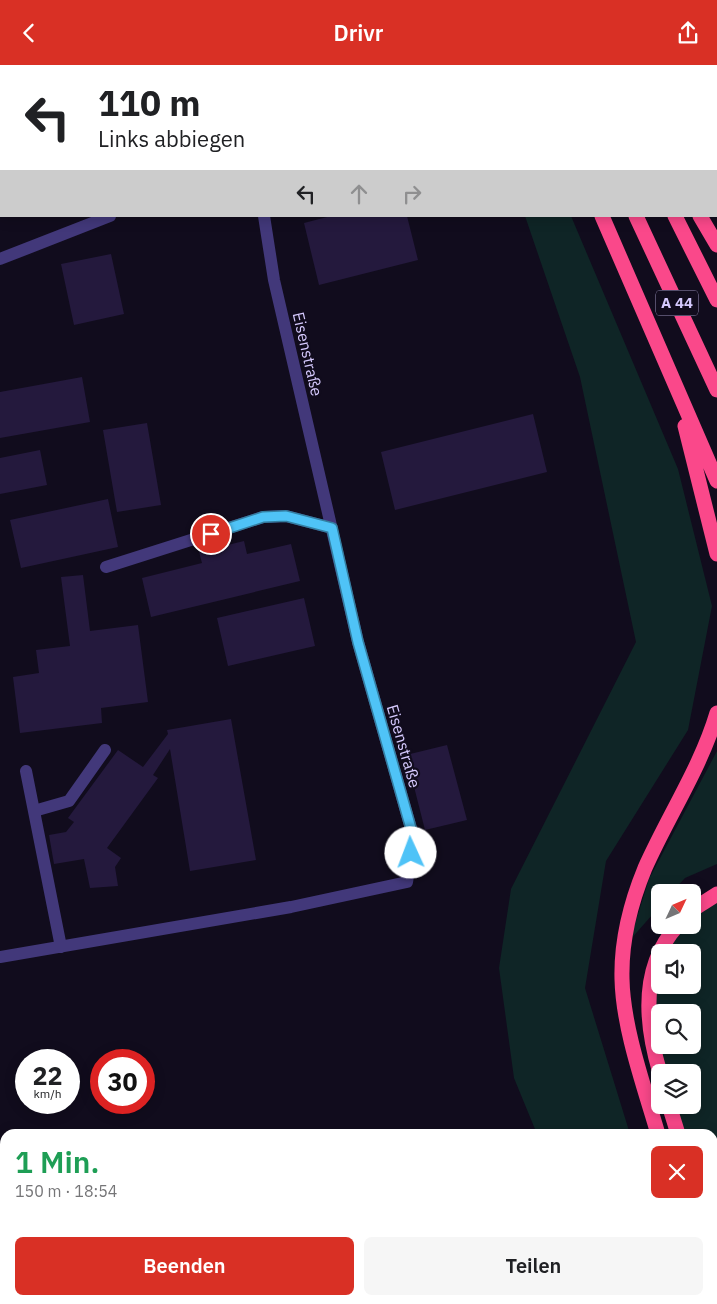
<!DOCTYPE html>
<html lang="de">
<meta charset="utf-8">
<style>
body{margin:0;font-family:"IBM Plex Sans",sans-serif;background:#f6f6f6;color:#202124;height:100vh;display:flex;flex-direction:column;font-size:19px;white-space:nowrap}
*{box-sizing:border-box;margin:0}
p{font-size:16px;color:#757577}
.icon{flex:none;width:28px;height:28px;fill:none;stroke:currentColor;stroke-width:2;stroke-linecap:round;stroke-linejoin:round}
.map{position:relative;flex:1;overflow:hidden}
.side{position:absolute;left:0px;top:1064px;width:718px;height:176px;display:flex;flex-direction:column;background:#fff;border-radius:15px 15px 0 0;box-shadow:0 2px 12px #0003}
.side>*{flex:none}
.hud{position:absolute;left:0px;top:0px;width:718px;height:152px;box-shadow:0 2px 12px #0003;background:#fff;color:#202124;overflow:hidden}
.needle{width:32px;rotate:46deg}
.controls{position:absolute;left:651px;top:819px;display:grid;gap:10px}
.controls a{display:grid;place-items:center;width:50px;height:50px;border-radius:8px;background:#fff;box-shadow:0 2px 12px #0003;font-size:25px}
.speed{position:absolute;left:15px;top:984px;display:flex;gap:10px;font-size:25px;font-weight:700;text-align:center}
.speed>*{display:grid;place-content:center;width:65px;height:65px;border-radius:50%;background:#fff;box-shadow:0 2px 12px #0003;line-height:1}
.speed small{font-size:12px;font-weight:400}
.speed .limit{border:8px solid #d22;background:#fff;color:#111}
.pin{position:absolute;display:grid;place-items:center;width:42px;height:42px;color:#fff;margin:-21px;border:2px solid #fff;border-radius:50%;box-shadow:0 1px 5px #0007}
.me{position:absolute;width:55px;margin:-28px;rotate:358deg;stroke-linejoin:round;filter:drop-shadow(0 0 4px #0008)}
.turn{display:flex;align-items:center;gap:18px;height:105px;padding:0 15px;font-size:22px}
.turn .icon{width:65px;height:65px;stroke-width:2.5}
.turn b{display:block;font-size:35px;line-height:42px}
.lanes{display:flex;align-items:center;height:48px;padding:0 15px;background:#0003;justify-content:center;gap:25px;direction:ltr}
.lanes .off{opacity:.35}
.round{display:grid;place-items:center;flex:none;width:52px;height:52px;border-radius:8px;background:#f6f6f6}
.overview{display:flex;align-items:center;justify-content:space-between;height:85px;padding:0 15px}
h1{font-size:30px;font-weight:600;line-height:38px;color:#1e9e55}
.primary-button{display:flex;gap:10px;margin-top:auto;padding:10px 15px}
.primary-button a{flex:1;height:58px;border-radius:8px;background:#d93025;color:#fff;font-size:20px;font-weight:600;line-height:58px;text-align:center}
.primary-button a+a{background:#f6f6f6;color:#202124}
header{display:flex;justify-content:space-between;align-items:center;height:65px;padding:0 15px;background:#d93025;color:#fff;font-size:22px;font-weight:600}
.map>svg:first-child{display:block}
.green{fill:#0f2526;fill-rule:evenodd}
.building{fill:#24193d}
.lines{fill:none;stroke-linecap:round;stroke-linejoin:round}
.minor{stroke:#42387a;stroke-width:12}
.highway{stroke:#fa488a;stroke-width:15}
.route-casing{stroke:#337fa1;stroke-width:12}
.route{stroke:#4fc3f7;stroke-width:9}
.labels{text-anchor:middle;stroke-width:4.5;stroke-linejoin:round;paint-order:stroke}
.shield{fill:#110c1d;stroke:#9a90ba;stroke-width:1}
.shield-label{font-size:15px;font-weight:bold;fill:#d5c9fd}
.street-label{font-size:16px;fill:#d5c9fd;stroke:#110c1d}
</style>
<header><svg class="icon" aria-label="back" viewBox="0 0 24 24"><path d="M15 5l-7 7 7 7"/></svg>Drivr<svg class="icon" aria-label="share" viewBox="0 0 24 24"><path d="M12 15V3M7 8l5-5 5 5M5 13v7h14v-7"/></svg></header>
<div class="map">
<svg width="717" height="1239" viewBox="0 0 717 1239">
<rect width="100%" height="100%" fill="#110c1d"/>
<path class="green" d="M646 0H717V137L716 1Z
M525 151H571L678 404 712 541 688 665 606 796 585 923 630 1069H537L514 1013 499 903 511 824 636 577 580 312Z
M717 686V799L685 813 672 827 660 828V841L630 875 649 814Z
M717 833V1177L712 1163V1069H684L675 1040H692V1008L665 1007 650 958 660 900V920H692V888L666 887 684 860H692L693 852ZM660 948H692V980H660Z
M600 1235H681L682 1239H601Z"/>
<path class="building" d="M331 151H407L418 195 319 220 304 158Z
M111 189 124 249 74 260 61 199Z
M82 312 90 357 0 373V327Z
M533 349 547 407 395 445 381 387Z
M147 358 161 440 117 447 103 365Z
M40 385 47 420 0 429V393Z
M108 434 118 482 21 503 10 455Z
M244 476 247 489 291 479 300 516 151 552 142 513 202 498 199 487Z
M83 510 90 566 138 560 148 637 101 643 102 658 20 668 13 612 39 608 36 585 70 581 61 512Z
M304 533 315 581 228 601 217 553Z
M231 654 256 795 190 806 170 684 153 710 158 713 107 783 121 793 115 802 118 821 90 823 84 794 54 799 49 770 66 767 74 757 68 753 118 685 143 702 168 669 167 665Z
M447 680 467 755 425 765 406 690Z"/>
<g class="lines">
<path class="minor" d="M229 0V1
M0 194 110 151
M106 502 263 452 286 451 332 463
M26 706 61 882
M34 746 69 736 105 685
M0 892 291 842 407 817 414 774 358 577 274 215 264 151"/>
<path class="highway" d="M535 0 536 1
M557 0 558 1
M607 0V1
M602 151 717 416
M636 151 717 325
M675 151 717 235
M700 151 717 180
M685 361 717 489
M692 845 717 829
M660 1008C645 958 640 901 678 860
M669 1040 678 1069
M658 1069C644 1021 623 963 622 914 621 876 631 837 645 803 668 751 701 702 717 648
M712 1184 717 1199
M708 1235 709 1239"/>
</g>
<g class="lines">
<g class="route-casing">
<path id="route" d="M211 469 263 452 286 451 332 463 358 577 414 774 411 788"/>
</g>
<use href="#route" class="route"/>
</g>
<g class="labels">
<rect class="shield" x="656" y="225.5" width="42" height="25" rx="4"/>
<g class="shield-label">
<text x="677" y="243">A 44</text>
</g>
<g class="street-label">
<text transform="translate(308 289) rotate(77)" y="6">Eisenstraße</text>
<text transform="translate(404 681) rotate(74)" y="6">Eisenstraße</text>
</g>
</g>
</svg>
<div class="controls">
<a><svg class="needle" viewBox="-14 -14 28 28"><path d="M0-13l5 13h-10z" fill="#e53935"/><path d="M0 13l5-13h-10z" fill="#757577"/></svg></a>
<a><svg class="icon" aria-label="sound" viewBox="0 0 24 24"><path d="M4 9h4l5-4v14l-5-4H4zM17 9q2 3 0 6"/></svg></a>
<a><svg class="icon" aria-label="search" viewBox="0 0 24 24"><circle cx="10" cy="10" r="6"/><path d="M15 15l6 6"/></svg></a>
<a><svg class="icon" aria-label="layers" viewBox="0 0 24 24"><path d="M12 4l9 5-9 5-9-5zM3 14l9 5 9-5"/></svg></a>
</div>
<div class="speed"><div>22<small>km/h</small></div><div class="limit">30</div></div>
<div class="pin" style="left:211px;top:469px;background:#d93025"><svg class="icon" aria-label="arrive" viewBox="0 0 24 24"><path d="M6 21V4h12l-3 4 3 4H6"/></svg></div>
<svg class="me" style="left:411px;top:788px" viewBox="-20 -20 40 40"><circle r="19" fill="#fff"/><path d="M0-13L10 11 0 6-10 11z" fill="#4fc3f7"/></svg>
<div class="hud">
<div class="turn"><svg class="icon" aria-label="left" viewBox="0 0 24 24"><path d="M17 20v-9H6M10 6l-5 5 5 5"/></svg><div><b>110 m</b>Links abbiegen</div></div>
<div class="lanes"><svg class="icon" aria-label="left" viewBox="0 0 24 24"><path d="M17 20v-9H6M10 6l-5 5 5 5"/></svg><svg class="icon off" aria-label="ahead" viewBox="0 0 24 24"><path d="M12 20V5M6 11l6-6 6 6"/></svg><svg class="icon off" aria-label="right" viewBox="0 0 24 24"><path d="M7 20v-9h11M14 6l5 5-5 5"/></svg></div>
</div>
<section class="side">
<div class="overview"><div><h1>1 Min.</h1><p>150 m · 18:54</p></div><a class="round" style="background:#d93025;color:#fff"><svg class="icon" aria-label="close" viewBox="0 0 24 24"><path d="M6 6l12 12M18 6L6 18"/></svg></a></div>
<div class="primary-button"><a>Beenden</a><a>Teilen</a></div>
</section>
</div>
